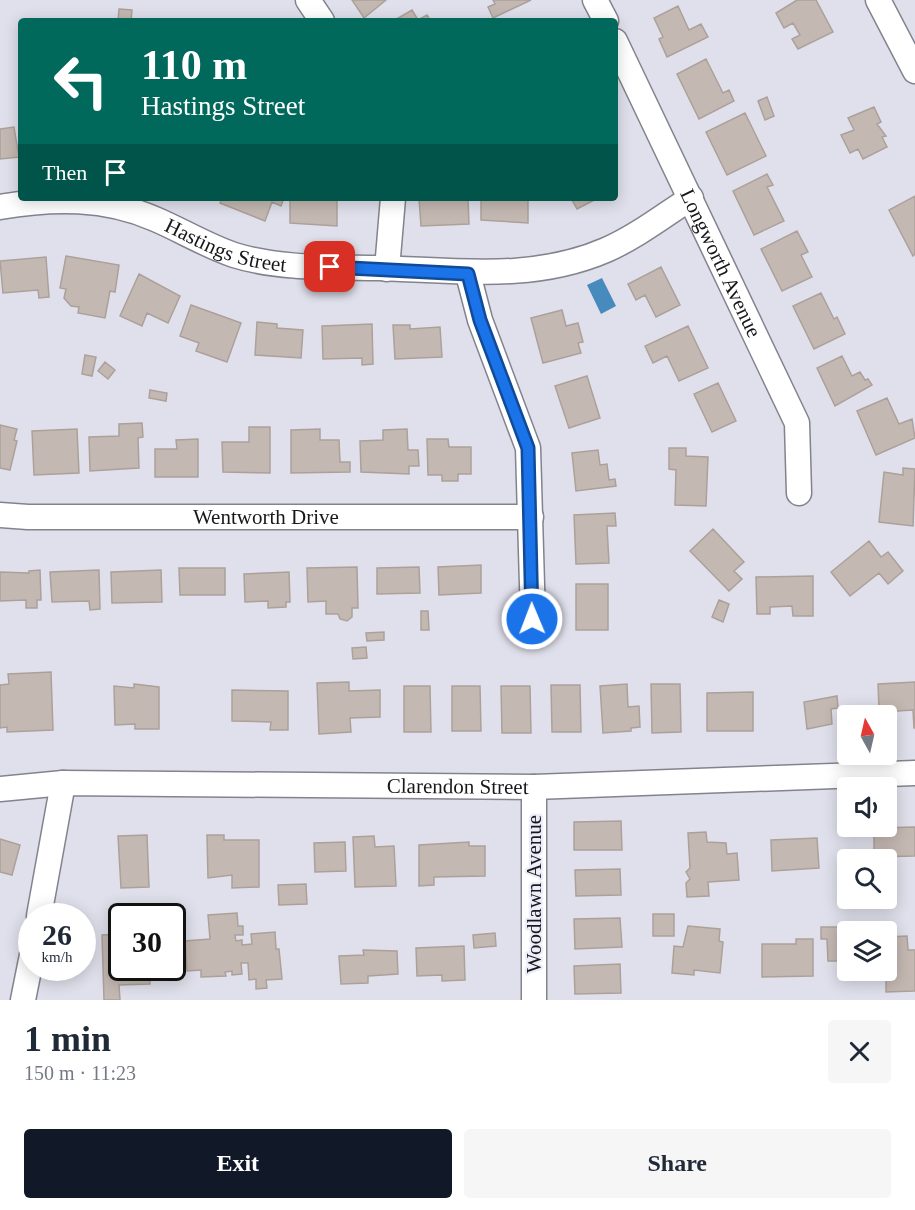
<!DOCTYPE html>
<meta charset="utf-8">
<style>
body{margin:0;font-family:"Times New Roman",serif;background:#f6f6f7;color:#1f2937;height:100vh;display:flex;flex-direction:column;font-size:22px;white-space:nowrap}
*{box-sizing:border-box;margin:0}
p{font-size:20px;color:#747a83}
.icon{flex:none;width:33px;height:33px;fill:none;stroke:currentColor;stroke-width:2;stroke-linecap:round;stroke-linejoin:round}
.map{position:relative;height:1000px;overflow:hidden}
.panel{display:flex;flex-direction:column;background:#fff;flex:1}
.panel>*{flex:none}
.guide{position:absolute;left:18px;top:18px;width:600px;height:183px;border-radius:6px;box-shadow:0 3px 15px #0003;background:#00695c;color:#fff;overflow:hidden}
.needle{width:39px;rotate:352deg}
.fabs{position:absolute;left:837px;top:705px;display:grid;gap:12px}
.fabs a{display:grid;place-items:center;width:60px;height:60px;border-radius:6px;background:#fff;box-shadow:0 3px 15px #0003;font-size:30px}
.speed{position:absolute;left:18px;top:903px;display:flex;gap:12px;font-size:30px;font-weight:700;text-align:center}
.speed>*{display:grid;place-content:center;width:78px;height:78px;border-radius:50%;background:#fff;box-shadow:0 3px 15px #0003;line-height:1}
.speed small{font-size:15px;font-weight:400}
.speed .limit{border:3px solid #111;border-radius:9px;background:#fff;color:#111}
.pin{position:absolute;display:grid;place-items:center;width:51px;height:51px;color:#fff;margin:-26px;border-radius:12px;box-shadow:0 3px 9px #0006}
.me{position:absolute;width:66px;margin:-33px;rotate:359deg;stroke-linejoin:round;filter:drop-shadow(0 0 4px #0008)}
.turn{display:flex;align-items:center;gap:21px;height:126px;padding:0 24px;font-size:27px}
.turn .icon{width:78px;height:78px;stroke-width:2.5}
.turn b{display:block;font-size:42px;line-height:51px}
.then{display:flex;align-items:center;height:57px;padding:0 24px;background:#0003;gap:12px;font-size:22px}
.round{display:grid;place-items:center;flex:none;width:63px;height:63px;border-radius:6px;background:#f6f6f7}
.overview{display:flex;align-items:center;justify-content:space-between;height:102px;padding:0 24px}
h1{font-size:36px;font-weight:600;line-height:45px}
.action{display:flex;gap:12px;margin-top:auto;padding:12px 24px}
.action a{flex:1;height:69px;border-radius:6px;background:#111827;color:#fff;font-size:24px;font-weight:600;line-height:69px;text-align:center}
.action a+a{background:#f6f6f7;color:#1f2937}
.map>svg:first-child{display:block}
.water{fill:#478abd}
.building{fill:#c4b8b2;stroke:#aca19a;stroke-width:1.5}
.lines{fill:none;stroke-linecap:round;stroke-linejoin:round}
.minor-casing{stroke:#83838e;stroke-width:27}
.minor{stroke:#fff;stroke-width:24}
.route-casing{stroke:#114b97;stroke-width:15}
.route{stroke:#1a73e8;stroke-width:10}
.labels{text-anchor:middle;stroke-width:4.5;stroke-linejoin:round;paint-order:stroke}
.street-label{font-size:21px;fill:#18181c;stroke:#ededf9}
</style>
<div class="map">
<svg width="915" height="1000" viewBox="0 0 915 1000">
<rect width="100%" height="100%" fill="#e0e0ec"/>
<path class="water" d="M602 278 616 306 601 314 587 285Z"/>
<path class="building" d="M352 0H386L364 18Z
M493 0H531L493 18 488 7 495 4Z
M797 0H816L833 32 798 49 792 39 800 35 793 23 784 28 776 13Z
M678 6 689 30 701 24 708 37 667 57 659 39 663 37 654 18Z
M119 9 132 10 131 21H118Z
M412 10 418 20 427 15 431 21H393Z
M706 59 723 93 729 90 734 101 699 119 677 74Z
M767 97 774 116 765 120 758 101Z
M874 107 881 122 877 124 886 136 882 137 887 147 863 159 858 149 850 153 841 135 854 130 848 118Z
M745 113 766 156 727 175 706 132Z
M14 127 19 157 0 159V129Z
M767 174 773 185 767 187 784 221 754 235 733 191Z
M915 196V254L913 256 889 210Z
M222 198H284L281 206 272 202 265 221 220 203Z
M290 198H337V226L290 223Z
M419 198H468L469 224 421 226Z
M481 198H528V223L481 220Z
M571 198H598L577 209Z
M797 231 808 252 801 255 812 277 782 291 761 249Z
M66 256 119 265 115 292 110 291 105 318 78 313 79 307 71 306 64 298 66 289 60 288Z
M46 257 49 297 39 298 38 290 3 293 0 261Z
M661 267 680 305 656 317 645 295 636 300 628 284Z
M139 274 180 296 168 323 147 313 142 326 120 316Z
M821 293 834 319 837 317 845 334 814 349 793 306Z
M191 305 241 323 227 362 196 351 199 343 180 336Z
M562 310 566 326 578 323 583 342 578 343 581 353 543 363 531 318Z
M257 322 277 324V328L303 330 301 358 255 355Z
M372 324 373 364 362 365V358L323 359 322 326Z
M393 325H410V329L440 327 442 357 395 359Z
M688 326 708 368 679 381 667 356 653 363 645 346Z
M85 355 96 357 92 376 82 374Z
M842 356 852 376 860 372 865 380 868 379 872 385 835 406 817 368Z
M105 362 115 370 108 379 98 371Z
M587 376 600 418 569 428 555 386Z
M718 383 736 421 712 432 694 394Z
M150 390 167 393 166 401 149 398Z
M887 398 899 424 912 419 915 438 876 455 857 411Z
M142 423 143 437 138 438 139 468 90 471 89 437 119 436V424Z
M0 425 17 429 14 440 17 441 10 470 0 468Z
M249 427H270V473L223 472 222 442H249Z
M77 429 79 473 34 475 32 431Z
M320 429V440H339L340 462H350V472L291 473V430Z
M407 429 408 450H418L419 466H409V474L361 472 360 441 383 440V430Z
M198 439V477H155V449H177L176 440Z
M427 439H448L449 447H471V474H458V481H442V475H428Z
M669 448H686V456L708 457 706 506 675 505 676 470 669 469Z
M598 450 600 465 607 464 609 480 615 479 616 486 576 491 572 453Z
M903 468 915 469 913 526 879 522 884 472 903 475Z
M615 513 616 526H607L609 563 576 564 574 515Z
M713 529 744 562 734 571 742 579 729 591 690 551Z
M869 541 881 557 888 552 903 571 888 584 879 573 850 596 831 572Z
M481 565V593L439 595 438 567Z
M357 567 358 608H352V617L347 621 340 619 338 614H326V601L308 602 307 568Z
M419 567 420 593 377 594V568Z
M179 568H225V595H180Z
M40 570 41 600H37V608H26V600L0 601V572L29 573V571Z
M99 570 100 609 90 610 89 601 52 602 50 572Z
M161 570 162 602 112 603 111 572Z
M289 572 290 602H286V607L268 608V601L245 602 244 574Z
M813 576V616H793L792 606 770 607V614H757L756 577Z
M576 584H608V630H576Z
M719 600 729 604 723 622 712 617Z
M421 611H428L429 630H421Z
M384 632V640L367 641 366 633Z
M366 647 367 658 353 659 352 648Z
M51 672 53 730 7 732V727L0 728V685L9 684 8 674Z
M349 682V691L380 690V717L350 718 351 732 319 734 317 683Z
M915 682V728H914L913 710 882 712 879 709 878 684Z
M134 684 159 687V729H135V724L115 725 114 686 134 688Z
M627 684 628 707 639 706 640 727 631 728V731L603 733 600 686Z
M651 684H680L681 732 652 733Z
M551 685H580L581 732H552Z
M404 686H430L431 732H404Z
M452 686H480L481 731H452Z
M501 686H530L531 733H502Z
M232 690 288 691V730H270L271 722 232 721Z
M753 692V731H707V693Z
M837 696 838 708 831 709 832 724 807 729 804 702Z
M621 821 622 850H574V822Z
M915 827V856L874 857V828Z
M706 832 707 842 726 843 727 854 737 853 739 880 708 882 709 896 687 897 686 883 690 879 686 872 690 868 688 833Z
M147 835 149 887 121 888 118 836Z
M207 835H224V840H259V887L232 888V875L208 878Z
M374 836 375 847 394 846 396 886 355 887 353 837Z
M817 838 819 868 772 871 771 840Z
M0 839 20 845 12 875 0 872Z
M345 842 346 871 315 872 314 843Z
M469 842V846H485V876L434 877V885L419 886V845Z
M620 869 621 895 576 896 575 870Z
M306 884 307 904 279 905 278 885Z
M237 913 238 926H243V935H235L236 941 242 940V945L252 944 251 934 275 932 276 949H279L282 979 266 980 267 988 256 989V979L249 980 248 963H241L242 974 232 975V971L225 972 226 976 201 977V970L187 971 185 941 210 939 208 915Z
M653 914H674V936H653Z
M620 918 622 947 575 949 574 919Z
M688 926 720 929 719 941 723 942 720 973 694 970V975L672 973 674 946 683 947Z
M821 927H839V949H848V961H828L827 939H821Z
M495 933 496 946 474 948 473 935Z
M122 934V968H149L150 984 119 985 120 1000H104L102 935Z
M907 936 908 950H915V991L886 992V937Z
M796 939H813V976L762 977V944H796Z
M464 946 465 980 442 981V975L417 976 416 948Z
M363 950 397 951 398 974 368 976V983L341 984 339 956 364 955Z
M620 964 621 993 575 994 574 966Z"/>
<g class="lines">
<g class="minor-casing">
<g id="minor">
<path d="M308 0 322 21"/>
<path d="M595 0 606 21"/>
<path d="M878 0 915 71"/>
<path id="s1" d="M615 41 797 423 799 493"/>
<path id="s2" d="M0 207C53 198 105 197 155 219 181 230 207 246 234 255 279 269 331 267 378 268 455 270 532 282 606 250 636 237 663 216 691 198"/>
<path d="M387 269 393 198"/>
<path d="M468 274 480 320 528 448 533 619"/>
<path id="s3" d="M0 515 28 517H531"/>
<path d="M534 787V1000"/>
<path id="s4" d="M0 789 63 783 534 787 915 773"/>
<path d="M39 916 63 783"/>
<path d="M23 1000 32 955"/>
</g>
</g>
<use href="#minor" class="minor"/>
</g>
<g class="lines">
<g class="route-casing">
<path id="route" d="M330 267 468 274 480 320 528 448 532 619"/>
</g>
<use href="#route" class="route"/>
</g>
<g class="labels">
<g class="street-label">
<text dy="7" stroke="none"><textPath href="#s2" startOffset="234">Hastings Street</textPath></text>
<text dy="7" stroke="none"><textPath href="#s1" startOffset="246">Longworth Avenue</textPath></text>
<text dy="7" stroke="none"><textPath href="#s3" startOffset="266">Wentworth Drive</textPath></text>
<text dy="7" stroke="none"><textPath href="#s4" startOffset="458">Clarendon Street</textPath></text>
<text transform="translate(534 894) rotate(-90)" y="7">Woodlawn Avenue</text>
</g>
</g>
</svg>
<div class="fabs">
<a><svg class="needle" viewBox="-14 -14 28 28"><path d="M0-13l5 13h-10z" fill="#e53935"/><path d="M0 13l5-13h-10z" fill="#747a83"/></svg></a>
<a><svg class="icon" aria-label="sound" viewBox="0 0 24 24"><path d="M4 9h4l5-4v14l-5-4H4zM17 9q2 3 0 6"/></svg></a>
<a><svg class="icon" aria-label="search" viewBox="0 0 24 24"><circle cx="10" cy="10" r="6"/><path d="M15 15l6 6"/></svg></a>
<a><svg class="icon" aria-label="layers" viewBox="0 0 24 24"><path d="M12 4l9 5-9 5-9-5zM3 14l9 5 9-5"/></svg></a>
</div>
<div class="speed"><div>26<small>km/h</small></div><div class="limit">30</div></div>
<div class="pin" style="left:330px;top:267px;background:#d93025"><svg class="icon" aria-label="arrive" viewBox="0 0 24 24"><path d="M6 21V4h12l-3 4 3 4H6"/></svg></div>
<svg class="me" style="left:532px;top:619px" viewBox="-20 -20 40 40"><circle r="17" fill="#1a73e8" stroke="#fff" stroke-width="3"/><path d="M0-11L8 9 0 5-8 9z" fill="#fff"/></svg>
<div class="guide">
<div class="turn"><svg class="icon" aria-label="left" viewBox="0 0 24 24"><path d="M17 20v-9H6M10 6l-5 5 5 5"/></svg><div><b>110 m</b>Hastings Street</div></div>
<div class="then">Then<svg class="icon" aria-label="arrive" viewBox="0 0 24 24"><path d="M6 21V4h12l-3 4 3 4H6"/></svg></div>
</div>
</div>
<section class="panel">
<div class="overview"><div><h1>1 min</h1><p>150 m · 11:23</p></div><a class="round"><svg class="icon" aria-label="close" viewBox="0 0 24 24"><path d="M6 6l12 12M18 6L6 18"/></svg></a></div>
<div class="action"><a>Exit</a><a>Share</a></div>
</section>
